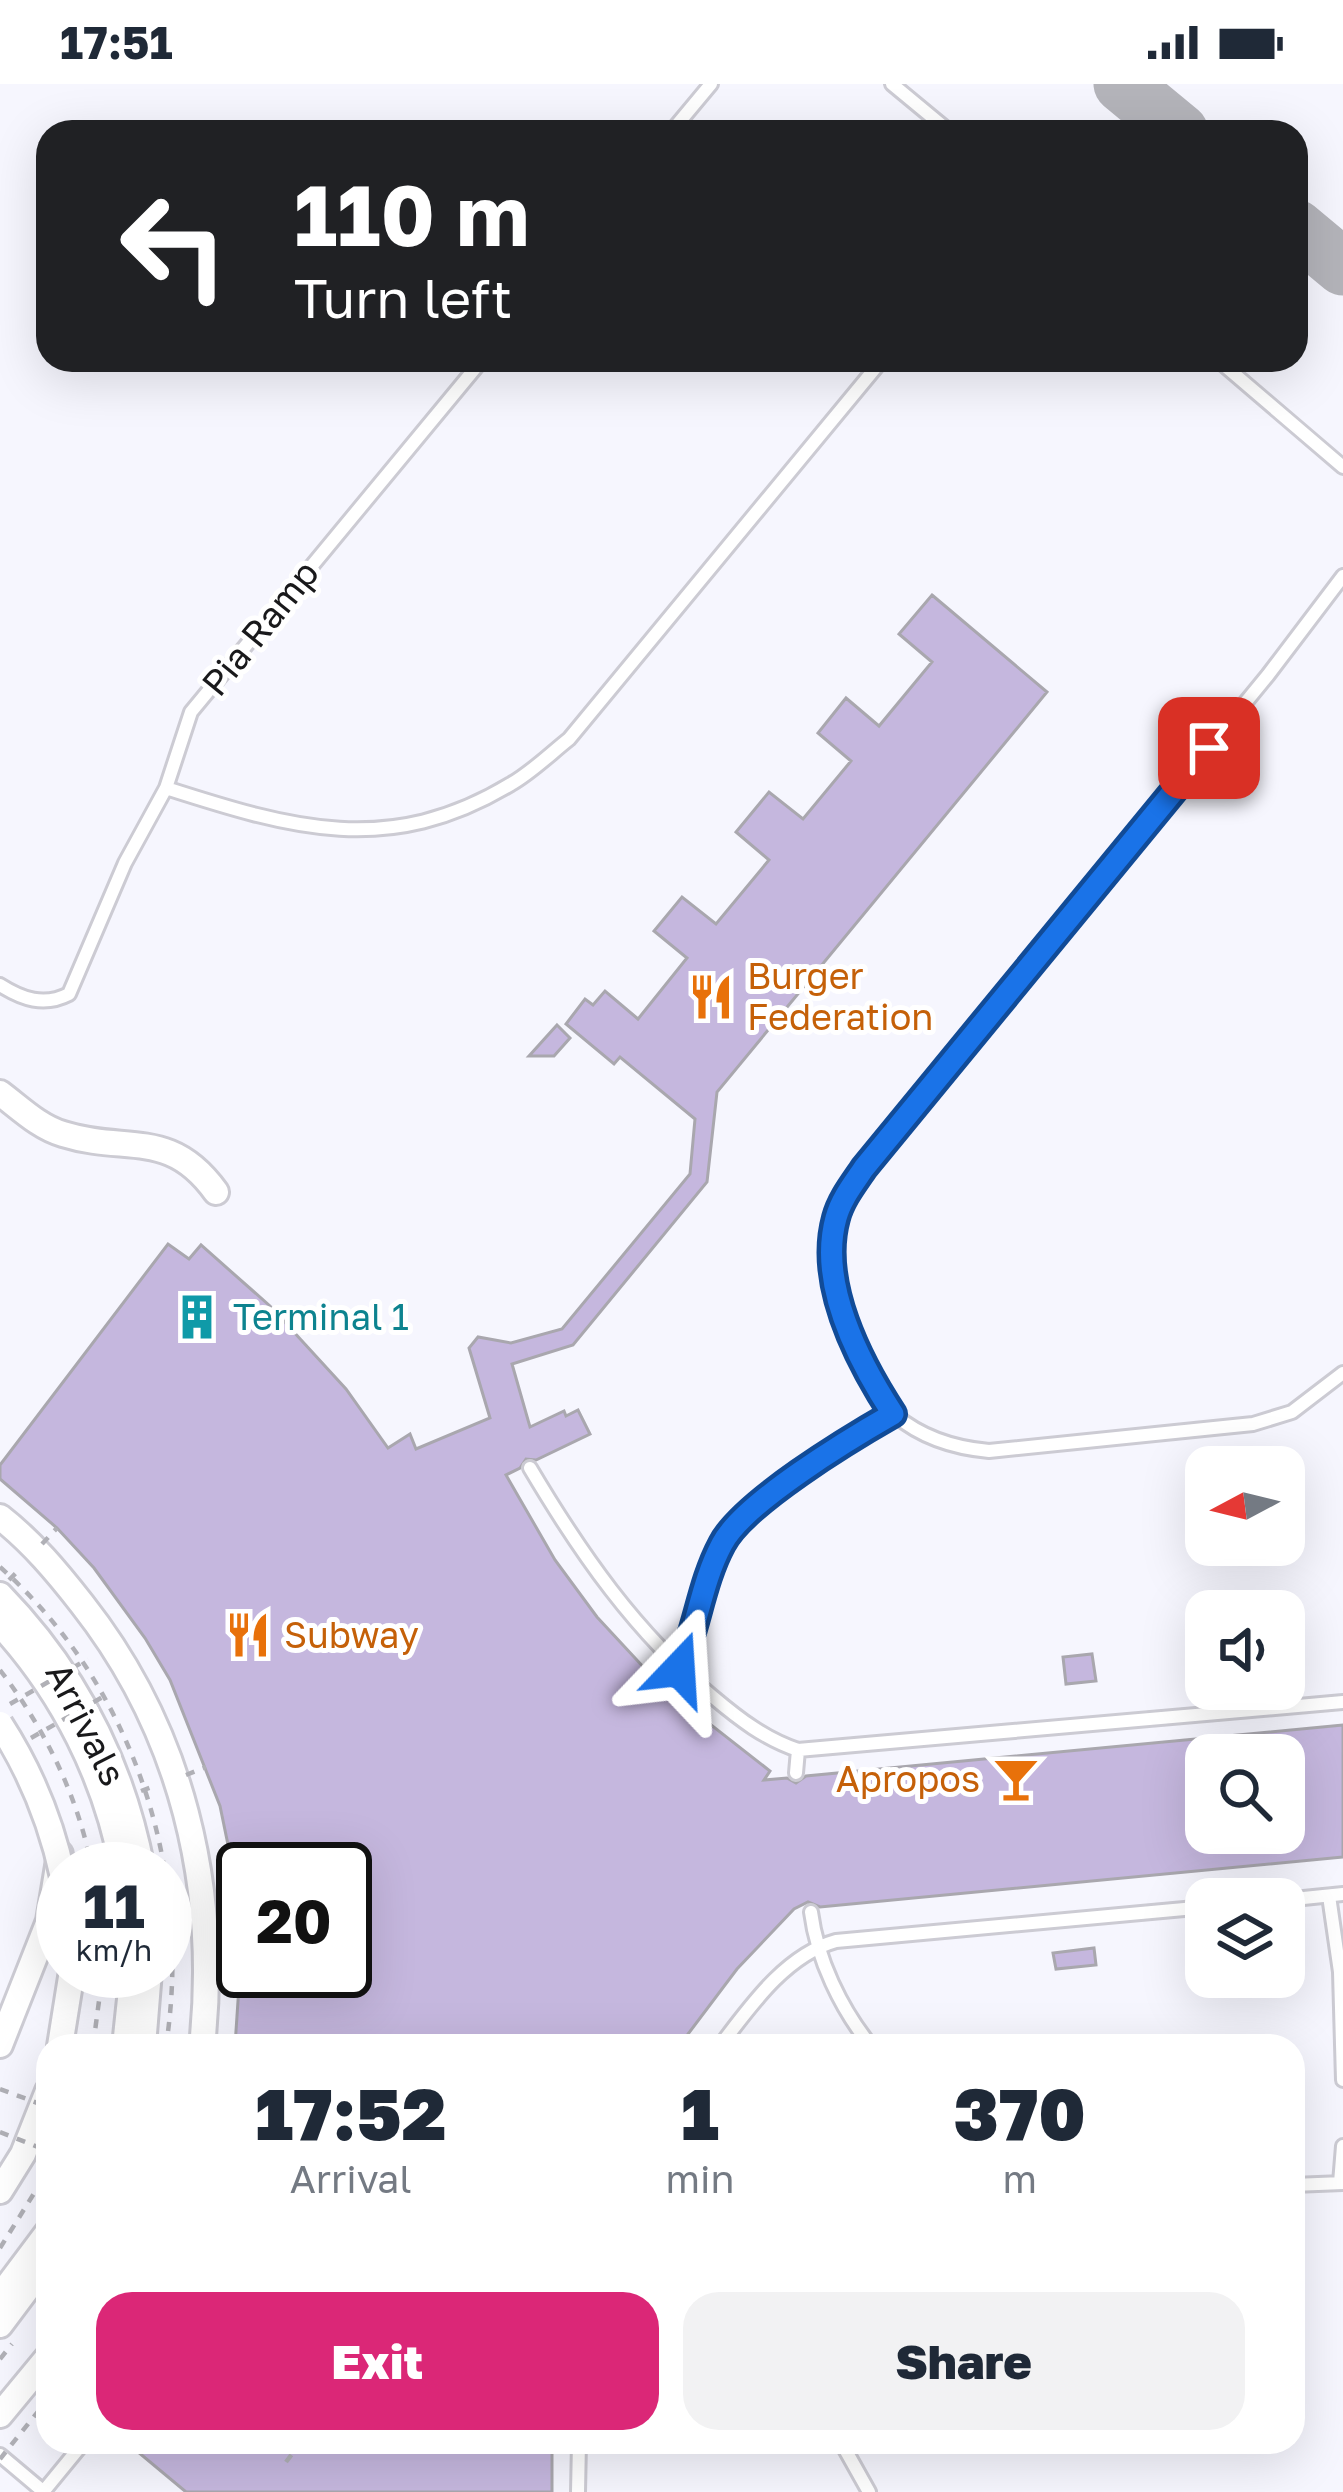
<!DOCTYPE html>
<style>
body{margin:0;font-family:"Golos Text",sans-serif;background:#f2f2f3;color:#1f2937;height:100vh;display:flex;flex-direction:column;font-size:45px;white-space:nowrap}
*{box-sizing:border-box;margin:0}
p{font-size:39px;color:#747a83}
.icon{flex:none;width:66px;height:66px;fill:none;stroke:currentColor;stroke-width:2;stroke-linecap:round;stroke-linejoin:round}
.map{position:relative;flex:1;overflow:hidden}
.drawer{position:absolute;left:36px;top:1950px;width:1269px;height:420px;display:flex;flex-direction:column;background:#fff;border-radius:36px;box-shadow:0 12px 48px #0002}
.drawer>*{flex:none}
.top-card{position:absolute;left:36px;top:36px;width:1272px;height:252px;border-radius:36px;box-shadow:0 12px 48px #0002;background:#202124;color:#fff;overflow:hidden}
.needle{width:78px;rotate:263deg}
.buttons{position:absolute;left:1185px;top:1362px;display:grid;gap:24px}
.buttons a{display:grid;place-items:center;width:120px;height:120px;border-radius:24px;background:#fff;box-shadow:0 12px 48px #0002;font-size:60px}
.speed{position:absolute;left:36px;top:1758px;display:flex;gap:24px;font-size:60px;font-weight:700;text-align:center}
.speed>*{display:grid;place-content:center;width:156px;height:156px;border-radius:50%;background:#fff;box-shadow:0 12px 48px #0002;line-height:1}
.speed small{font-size:30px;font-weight:400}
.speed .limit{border:6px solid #111;border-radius:18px;background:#fff;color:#111}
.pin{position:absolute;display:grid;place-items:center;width:102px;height:102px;color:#fff;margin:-51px;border-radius:24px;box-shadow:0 6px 18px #0006}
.me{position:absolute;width:132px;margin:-66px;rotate:20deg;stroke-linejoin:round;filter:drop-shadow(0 0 9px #0008)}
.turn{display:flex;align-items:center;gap:42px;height:252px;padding:0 60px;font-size:54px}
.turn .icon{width:156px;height:156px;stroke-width:2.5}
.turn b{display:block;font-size:84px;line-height:102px}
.eta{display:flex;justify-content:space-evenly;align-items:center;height:204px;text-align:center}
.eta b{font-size:72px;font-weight:800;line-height:84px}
.primary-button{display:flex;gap:24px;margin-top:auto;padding:24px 60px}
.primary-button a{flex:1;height:138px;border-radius:36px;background:#db2777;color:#fff;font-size:48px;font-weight:800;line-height:138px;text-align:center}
.primary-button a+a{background:#f2f2f3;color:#1f2937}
.status{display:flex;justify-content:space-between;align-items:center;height:84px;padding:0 60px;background:#fff;direction:ltr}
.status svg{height:33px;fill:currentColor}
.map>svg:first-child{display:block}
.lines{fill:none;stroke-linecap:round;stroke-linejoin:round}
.taxiway{stroke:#b4b4ba;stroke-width:57}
.building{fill:#c5b7de;stroke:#a9a7ae;stroke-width:3;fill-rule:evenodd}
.lane-casing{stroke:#cccbd3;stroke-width:18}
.street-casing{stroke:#cccbd3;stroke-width:30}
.path{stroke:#b0b0b6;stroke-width:4.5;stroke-dasharray:9 9;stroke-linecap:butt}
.lane{stroke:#fff;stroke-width:12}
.street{stroke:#fff;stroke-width:24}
.street-bridge-casing{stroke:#cccbd3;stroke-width:30;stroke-linecap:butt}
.path-bridge{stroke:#b0b0b6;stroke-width:4.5;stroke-dasharray:9 9;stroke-linecap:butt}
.street-bridge{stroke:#fff;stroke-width:24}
.route-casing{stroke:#114b97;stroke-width:30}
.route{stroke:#1a73e8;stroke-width:21}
.labels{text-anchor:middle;stroke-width:10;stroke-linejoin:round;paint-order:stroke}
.street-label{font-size:36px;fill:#19191b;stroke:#fff}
.food-label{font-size:36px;fill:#c56008;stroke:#fff;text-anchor:start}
.culture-label{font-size:36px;fill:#0d838f;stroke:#fff;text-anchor:start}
</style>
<div class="status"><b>17:51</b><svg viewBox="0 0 49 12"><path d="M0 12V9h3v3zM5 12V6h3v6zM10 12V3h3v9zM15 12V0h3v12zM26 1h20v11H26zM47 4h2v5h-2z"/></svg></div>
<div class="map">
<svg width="1343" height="2408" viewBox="0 0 1343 2408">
<rect width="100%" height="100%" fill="#f6f6fe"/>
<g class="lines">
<path class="taxiway" d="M1122 0 1180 48
M1296 144 1343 183"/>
</g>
<path class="building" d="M932 511 1047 608 717 1008 707 1098 573 1261 512 1280 530 1343 564 1327 566 1332 578 1326 590 1350 536 1376 526 1375 520 1384 506 1391 555 1476 597 1533 660 1601 770 1687 764 1696 787 1694 796 1699 806 1692 1343 1641V1773L820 1823 808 1818 794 1825 737 1885 679 1962H235L240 1887H345V1785H233L220 1722 170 1596 145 1554 94 1484 57 1444 0 1395V1381L168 1160 189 1175 201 1161 270 1222 346 1305 388 1364 410 1350 416 1365 490 1334 469 1264 478 1253 511 1259 562 1245 690 1090 695 1035 620 973 614 980 566 940 585 915 593 921 605 907 638 935 687 874 654 847 682 813 716 840 769 776 736 748 769 708 803 735 851 677 818 649 846 614 879 642 932 578 899 550ZM1206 1671H1284V1749H1206Z
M557 941 570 954 554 972H529Z
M1092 1570 1096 1597 1066 1600 1063 1573Z
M1094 1864 1096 1881 1056 1885 1053 1869Z
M126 2358H552V2408H186Z"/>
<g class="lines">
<g class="lane-casing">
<path id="lane" d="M892 0 950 48
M671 48 711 0
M1218 276 1343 383
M1343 492 1268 591 864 1084C854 1099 842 1114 837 1132 823 1179 858 1300 895 1331 922 1354 956 1364 989 1367L1253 1340 1292 1328 1343 1289
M166 704C291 744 389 774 511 700 532 688 550 670 569 655L882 276
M0 901C22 915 44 923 69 910L125 779 166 704 191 628 482 276
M530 1384C581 1470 635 1548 713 1613 739 1635 765 1655 798 1666L1343 1618
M679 1585C697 1545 701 1499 721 1460 743 1419 851 1354 893 1330
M796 1689 798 1666
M1329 1812 1340 1888 1343 1996
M1284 1816 1343 1810
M811 1828C817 1875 841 1925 871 1962
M720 1962C751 1921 786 1871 836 1857L1206 1823
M1340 2099 1343 2062
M1293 2101 1343 2099
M841 2358 869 2408
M0 2371 44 2408
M43 2408 84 2358
M578 2408 579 2358"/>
</g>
<g class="street-casing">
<path id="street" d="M0 1009C20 1024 39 1043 63 1050 127 1070 170 1044 216 1108
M0 1433C32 1458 57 1488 82 1520 182 1647 219 1803 202 1962
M0 1511C74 1587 122 1680 142 1785
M0 1540C63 1608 106 1694 123 1785
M0 1961 49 1837 60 1770
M60 1962 72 1887
M125 1962 133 1887
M143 1962 149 1887
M0 2107 23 2070 48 2007
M0 2212 48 2148
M0 2241 48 2177
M0 2331 48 2273"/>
</g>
<path class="path" d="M0 1586C45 1645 78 1712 92 1785
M165 1807 170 1877
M93 1962 103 1887
M0 2164 48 2087
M0 2275 12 2260
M286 2378 301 2358"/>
<use href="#lane" class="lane"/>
<use href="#street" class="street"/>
<g class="street-bridge-casing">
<path id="street-bridge" d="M0 1640C31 1688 51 1737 63 1793"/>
</g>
<path class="path-bridge" d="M42 1460 57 1444
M0 1483C134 1602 193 1787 166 1962
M9 1496 20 1485
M10 1620 88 1575
M31 1654 108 1610
M186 1691 206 1683
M141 1707 157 1701
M163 1953 180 1955
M216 1959 235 1962
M0 2005 48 2023
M0 2048 48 2067
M46 2215 48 2217
M0 2375 48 2315"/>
<use href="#street-bridge" class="street-bridge"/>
</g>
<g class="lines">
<g class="route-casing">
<path id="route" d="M679 1585C697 1545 701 1499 722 1460 743 1419 851 1354 893 1330 859 1278 818 1199 836 1134 841 1115 854 1099 864 1084L1209 664"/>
</g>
<use href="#route" class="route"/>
</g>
<defs>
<g id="restaurant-bare" transform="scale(3.6)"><path d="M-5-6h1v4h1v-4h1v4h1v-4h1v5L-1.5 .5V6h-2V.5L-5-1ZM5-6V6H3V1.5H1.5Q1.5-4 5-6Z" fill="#e8710a" stroke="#fff" stroke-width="2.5" paint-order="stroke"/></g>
<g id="building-bare" transform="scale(3.6)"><path d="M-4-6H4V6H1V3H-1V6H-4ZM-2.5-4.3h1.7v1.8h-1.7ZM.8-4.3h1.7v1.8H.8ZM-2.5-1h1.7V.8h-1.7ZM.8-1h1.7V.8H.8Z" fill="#0f9aa8" stroke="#fff" stroke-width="2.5" paint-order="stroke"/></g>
<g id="bar-bare" transform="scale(3.6)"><path d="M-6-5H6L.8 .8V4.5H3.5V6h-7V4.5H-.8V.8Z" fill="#e8710a" stroke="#fff" stroke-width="2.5" paint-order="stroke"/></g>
</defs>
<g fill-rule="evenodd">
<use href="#restaurant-bare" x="711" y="913"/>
<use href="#building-bare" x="197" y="1233"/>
<use href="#restaurant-bare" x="248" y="1551"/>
<use href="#bar-bare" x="1016" y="1695"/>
</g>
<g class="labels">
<g class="street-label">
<text transform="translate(260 544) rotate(-51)" y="13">Pia Ramp</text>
<text transform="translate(86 1640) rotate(63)" y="13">Arrivals</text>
</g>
<g class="food-label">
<text x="747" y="905">Burger<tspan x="747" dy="41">Federation</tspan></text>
<text x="284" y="1564">Subway</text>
<text x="980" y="1708" text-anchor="end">Apropos</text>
</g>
<g class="culture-label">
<text x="233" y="1246">Terminal 1</text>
</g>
</g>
</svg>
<div class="buttons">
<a><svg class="needle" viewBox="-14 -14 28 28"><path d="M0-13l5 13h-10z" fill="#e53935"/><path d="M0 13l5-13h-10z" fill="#747a83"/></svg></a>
<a><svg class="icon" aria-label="sound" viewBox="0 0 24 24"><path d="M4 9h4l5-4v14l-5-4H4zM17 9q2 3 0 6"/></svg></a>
<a><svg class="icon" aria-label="search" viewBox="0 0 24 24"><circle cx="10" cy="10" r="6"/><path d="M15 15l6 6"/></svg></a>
<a><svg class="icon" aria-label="layers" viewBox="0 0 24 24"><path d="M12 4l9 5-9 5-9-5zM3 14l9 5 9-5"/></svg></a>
</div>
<div class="speed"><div>11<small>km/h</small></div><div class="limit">20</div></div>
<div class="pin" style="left:1209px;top:664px;background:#d93025"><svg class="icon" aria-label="arrive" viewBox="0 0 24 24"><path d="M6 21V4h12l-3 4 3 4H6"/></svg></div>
<svg class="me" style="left:679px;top:1585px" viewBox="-20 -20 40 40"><path d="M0-17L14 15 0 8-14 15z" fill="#1a73e8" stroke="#fff" stroke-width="4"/></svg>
<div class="top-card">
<div class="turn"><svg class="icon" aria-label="left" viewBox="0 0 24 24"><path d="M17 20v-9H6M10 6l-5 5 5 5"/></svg><div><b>110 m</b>Turn left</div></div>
</div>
<section class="drawer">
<div class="eta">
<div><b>17:52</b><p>Arrival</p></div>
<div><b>1</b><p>min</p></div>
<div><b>370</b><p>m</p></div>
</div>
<div class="primary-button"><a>Exit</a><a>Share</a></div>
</section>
</div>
